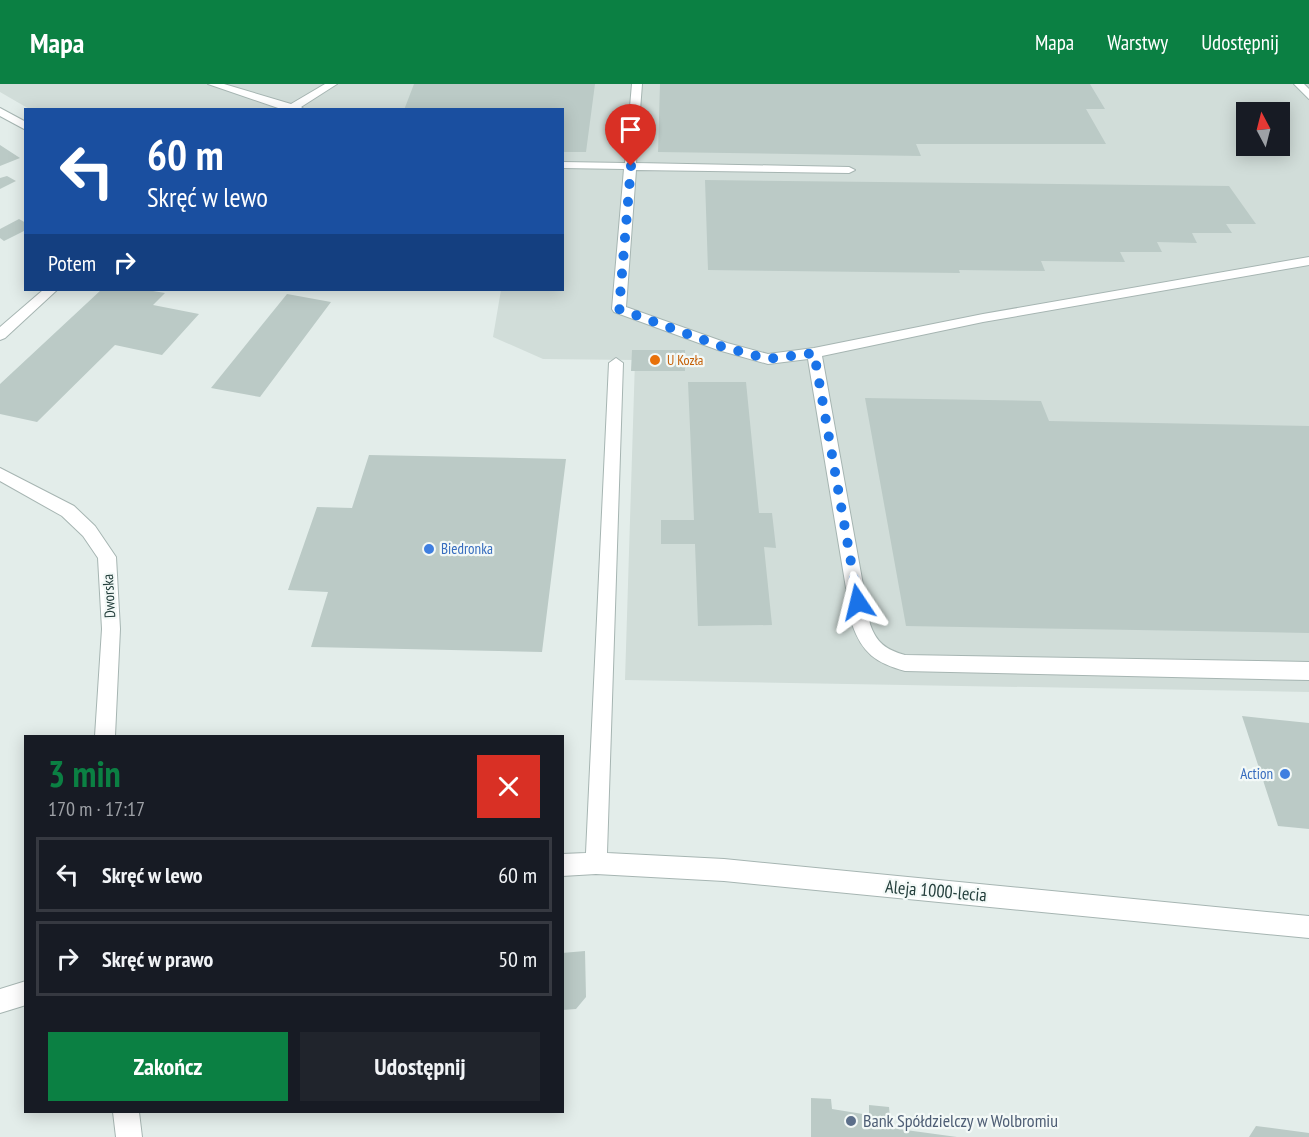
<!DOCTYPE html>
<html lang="pl">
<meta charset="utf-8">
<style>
body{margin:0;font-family:"PT Sans Narrow",sans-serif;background:#20242c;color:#f1f3f6;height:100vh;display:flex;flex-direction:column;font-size:22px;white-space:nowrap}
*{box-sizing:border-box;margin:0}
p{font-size:20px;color:#9ea1a6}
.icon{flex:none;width:33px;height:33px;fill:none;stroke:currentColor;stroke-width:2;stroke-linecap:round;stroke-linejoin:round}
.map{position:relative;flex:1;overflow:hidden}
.panel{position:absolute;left:24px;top:651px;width:540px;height:378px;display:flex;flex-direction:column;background:#171b24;border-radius:0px;box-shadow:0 3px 15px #0003}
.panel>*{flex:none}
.top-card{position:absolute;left:24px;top:24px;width:540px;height:183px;border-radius:0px;box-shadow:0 3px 15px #0003;background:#1a4fa0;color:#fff;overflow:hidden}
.needle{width:39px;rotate:353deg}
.buttons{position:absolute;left:1236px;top:18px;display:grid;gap:12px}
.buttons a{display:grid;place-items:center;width:54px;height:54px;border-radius:0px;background:#171b24;box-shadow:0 3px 15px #0003;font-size:30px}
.pin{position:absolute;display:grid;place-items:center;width:51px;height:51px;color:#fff;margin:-62px -26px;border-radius:50% 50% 50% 0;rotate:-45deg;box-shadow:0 0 6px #0007}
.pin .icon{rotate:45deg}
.me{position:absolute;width:66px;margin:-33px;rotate:350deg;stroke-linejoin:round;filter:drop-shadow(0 0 4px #0008)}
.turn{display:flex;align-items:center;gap:21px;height:126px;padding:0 24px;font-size:27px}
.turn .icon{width:78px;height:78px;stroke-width:2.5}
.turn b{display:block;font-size:42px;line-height:51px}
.then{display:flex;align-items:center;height:57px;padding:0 24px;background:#0003;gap:12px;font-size:22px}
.round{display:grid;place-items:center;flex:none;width:63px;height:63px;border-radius:0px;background:#20242c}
.overview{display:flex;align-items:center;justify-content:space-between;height:102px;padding:0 24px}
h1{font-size:36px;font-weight:800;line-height:45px;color:#0b8043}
.cta{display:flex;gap:12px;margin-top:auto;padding:12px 24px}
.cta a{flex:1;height:69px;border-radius:0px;background:#0b8043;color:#fff;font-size:24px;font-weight:800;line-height:69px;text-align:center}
.cta a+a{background:#20242c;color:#f1f3f6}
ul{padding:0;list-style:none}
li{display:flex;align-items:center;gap:18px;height:75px;margin:0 12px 9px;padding:0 12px;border:3px solid #363941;border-radius:0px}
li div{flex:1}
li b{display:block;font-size:22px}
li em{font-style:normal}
header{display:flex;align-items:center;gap:36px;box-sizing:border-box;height:84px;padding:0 30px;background:#0b8043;color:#fff}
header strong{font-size:28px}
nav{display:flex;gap:33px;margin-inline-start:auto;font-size:21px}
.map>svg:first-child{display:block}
.built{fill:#d1ddd9;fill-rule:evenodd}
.building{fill:#bbcac6}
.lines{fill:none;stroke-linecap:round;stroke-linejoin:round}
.minor-casing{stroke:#a6b5b2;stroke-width:2}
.minor{fill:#fff;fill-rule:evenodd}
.route{stroke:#1a73e8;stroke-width:10;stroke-dasharray:0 18}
.food-dot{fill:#e8710a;stroke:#f3f9f7;stroke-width:2}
.shop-dot{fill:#3f7fe0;stroke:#f3f9f7;stroke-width:2}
.service-dot{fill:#5c6f8a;stroke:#f3f9f7;stroke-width:2}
.labels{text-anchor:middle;stroke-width:4.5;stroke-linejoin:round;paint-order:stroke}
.far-food-label{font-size:14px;fill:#c56008;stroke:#f3f9f7;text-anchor:start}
.shop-label{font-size:15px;fill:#366cbe;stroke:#f3f9f7;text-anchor:start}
.street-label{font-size:15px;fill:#233e3b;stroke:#f3f9f7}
.near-street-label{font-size:18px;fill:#233e3b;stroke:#f3f9f7}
.near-service-label{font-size:18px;fill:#4e5e75;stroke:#f3f9f7;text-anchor:start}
</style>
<header>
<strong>Mapa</strong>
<nav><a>Mapa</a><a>Warstwy</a><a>Udostępnij</a></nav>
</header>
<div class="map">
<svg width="1309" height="1053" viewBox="0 0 1309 1053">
<rect width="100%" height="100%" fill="#e3edea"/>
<path class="built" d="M0 0H1309V608L625 596 635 276 543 275 493 253 501 206H562V26H31L0 8ZM1246 28H1280V62H1246Z"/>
<path class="building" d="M414 0H595L586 68H562V26H404Z
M660 0H1090L1105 25H1086L1106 60H916L921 72 658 68Z
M0 61 20 74 0 82Z
M7 92 16 97 0 105V94Z
M705 96 1229 102 1256 140H1226L1232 149H1192L1197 159 1157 158 1162 168H1120L1125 178 1041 177 1045 187 959 186 960 189 708 186Z
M19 135 26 139V146L4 157 0 154V145Z
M101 206H147L165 209 153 221 199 230 162 271 115 261 37 338 0 330V300Z
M287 210 331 218 260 313 211 304Z
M632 266H685V287H631Z
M688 298H746L759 429H772L776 464 764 463 772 541 698 542 695 460H661V436H694Z
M865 314 1041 317 1049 337 1309 342V549L906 542Z
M369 371 566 375 542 568 311 563 328 508 288 506 317 423 352 424Z
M1242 632 1309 639V745L1278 742Z
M585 867 586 913 576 925 562 926V869Z
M811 1014 831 1015 832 1025 869 1031V1021L889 1023 891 1044 957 1053H811Z
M1256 1042 1309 1049V1053H1249Z"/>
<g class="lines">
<g class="minor-casing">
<path id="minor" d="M208 0H224L291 20 325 0H337L301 23 305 26H284Z
M632 0H642L636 79 849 83 855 86 849 89 636 86 626 223 727 259 768 270 814 264 983 230 1309 173V181L983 238 822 272 870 540C876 558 886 566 905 571L1309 578V596L905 587C876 579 862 569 852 540L808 275 768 280 718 266 614 228 612 225 624 85 562 84V78L625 79Z
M1294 0H1304L1309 5V15Z
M0 24 26 38V46L0 32Z
M43 206H57L5 254 0 256V243Z
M616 274 623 279 607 769 724 775 1309 832V854L724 797 596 790 562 792V770L586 769 609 279Z
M0 384 74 422 95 442 116 473 120 545 115 652H95L102 545 98 474 83 452 62 432 0 397Z
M26 897V921L0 929V905Z
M113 1028H139L142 1053H116Z"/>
</g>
<use href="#minor" class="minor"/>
</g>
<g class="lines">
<path class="route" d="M631 82 619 225 723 263 768 275 814 269 858 518"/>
</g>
<circle class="food-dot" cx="655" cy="276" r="6"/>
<g class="shop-dot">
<circle cx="429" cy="465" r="6"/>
<circle cx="1285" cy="690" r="6"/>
</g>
<circle class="service-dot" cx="851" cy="1037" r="6"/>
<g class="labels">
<g class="far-food-label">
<text x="667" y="281">U Kozła</text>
</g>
<g class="shop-label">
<text x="441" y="470">Biedronka</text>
<text x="1273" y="695" text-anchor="end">Action</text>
</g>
<g class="street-label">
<text transform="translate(109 512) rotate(-93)" y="5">Dworska</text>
</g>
<g class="near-street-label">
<text transform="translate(936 807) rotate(5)" y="6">Aleja 1000-lecia</text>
</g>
<g class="near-service-label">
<text x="863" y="1043">Bank Spółdzielczy w Wolbromiu</text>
</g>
</g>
</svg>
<div class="buttons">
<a><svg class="needle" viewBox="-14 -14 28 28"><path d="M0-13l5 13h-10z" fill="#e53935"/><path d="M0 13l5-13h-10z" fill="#9ea1a6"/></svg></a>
</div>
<div class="pin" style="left:631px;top:82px;background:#d93025"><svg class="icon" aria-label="arrive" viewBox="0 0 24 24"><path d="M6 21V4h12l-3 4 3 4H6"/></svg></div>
<svg class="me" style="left:858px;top:518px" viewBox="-20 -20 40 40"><path d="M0-17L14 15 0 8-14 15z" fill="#1a73e8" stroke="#fff" stroke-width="4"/></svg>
<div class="top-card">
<div class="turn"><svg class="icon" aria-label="left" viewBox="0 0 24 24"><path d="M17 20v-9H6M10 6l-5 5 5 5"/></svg><div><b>60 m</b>Skręć w lewo</div></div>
<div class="then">Potem<svg class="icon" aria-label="right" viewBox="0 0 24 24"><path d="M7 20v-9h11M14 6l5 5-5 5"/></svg></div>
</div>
<section class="panel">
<div class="overview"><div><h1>3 min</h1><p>170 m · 17:17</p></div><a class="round" style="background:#d93025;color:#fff"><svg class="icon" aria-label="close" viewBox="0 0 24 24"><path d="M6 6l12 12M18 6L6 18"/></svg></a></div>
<ul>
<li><svg class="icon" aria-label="left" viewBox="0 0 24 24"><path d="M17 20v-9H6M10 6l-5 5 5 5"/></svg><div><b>Skręć w lewo</b></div><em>60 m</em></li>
<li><svg class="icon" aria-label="right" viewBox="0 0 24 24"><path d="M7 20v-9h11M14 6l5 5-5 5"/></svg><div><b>Skręć w prawo</b></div><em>50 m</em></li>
</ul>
<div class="cta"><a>Zakończ</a><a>Udostępnij</a></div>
</section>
</div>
